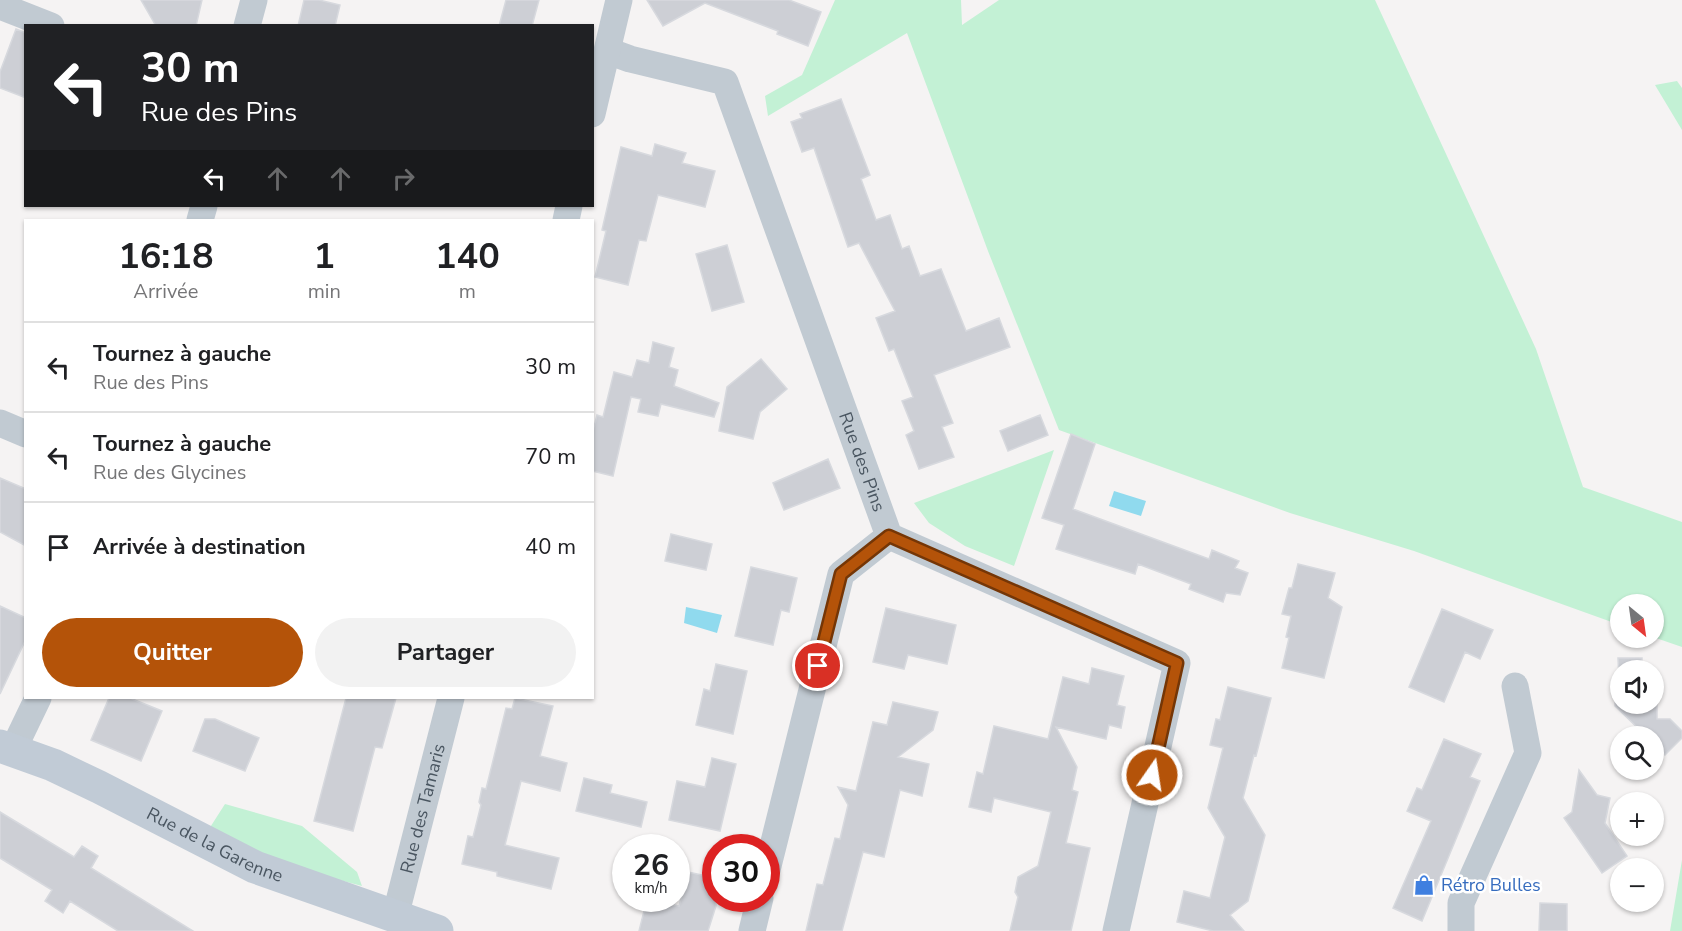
<!DOCTYPE html>
<html lang="fr">
<meta charset="utf-8">
<style>
body{margin:0;font-family:"Nunito Sans",sans-serif;background:#f2f2f2;color:#202124;height:100vh;display:flex;flex-direction:column;font-size:22px;white-space:nowrap}
*{box-sizing:border-box;margin:0}
p{font-size:20px;color:#757577}
.icon{flex:none;width:33px;height:33px;fill:none;stroke:currentColor;stroke-width:2;stroke-linecap:round;stroke-linejoin:round}
.map{position:relative;flex:1;overflow:hidden}
.panel{position:absolute;left:24px;top:219px;width:570px;height:480px;display:flex;flex-direction:column;background:#fff;border-radius:0px;box-shadow:0 2px 4px #0004}
.panel>*{flex:none}
.guide{position:absolute;left:24px;top:24px;width:570px;height:183px;border-radius:0px;box-shadow:0 2px 4px #0004;background:#202124;color:#fff;overflow:hidden}
.needle{width:39px;rotate:151deg}
.tools{position:absolute;left:1610px;top:594px;display:grid;gap:12px}
.tools a{display:grid;place-items:center;width:54px;height:54px;border-radius:50%;background:#fff;box-shadow:0 2px 4px #0004;font-size:30px}
.speed{position:absolute;left:612px;top:834px;display:flex;gap:12px;font-size:30px;font-weight:700;text-align:center}
.speed>*{display:grid;place-content:center;width:78px;height:78px;border-radius:50%;background:#fff;box-shadow:0 2px 4px #0004;line-height:1}
.speed small{font-size:15px;font-weight:400}
.speed .limit{border:9px solid #d22;background:#fff;color:#111}
.pin{position:absolute;display:grid;place-items:center;width:51px;height:51px;color:#fff;margin:-26px;border:3px solid #fff;border-radius:50%;box-shadow:0 2px 6px #0007}
.me{position:absolute;width:66px;margin:-33px;rotate:13deg;stroke-linejoin:round;filter:drop-shadow(0 0 4px #0008)}
.turn{display:flex;align-items:center;gap:21px;height:126px;padding:0 18px;font-size:27px}
.turn .icon{width:78px;height:78px;stroke-width:2.5}
.turn b{display:block;font-size:42px;line-height:51px}
.lanes{display:flex;align-items:center;height:57px;padding:0 18px;background:#0003;justify-content:center;gap:30px;direction:ltr}
.lanes .off{opacity:.35}
.eta{display:flex;justify-content:space-evenly;align-items:center;height:102px;text-align:center}
.eta b{font-size:36px;font-weight:700;line-height:42px}
.action{display:flex;gap:12px;margin-top:auto;padding:12px 18px}
.action a{flex:1;height:69px;border-radius:36px;background:#b45309;color:#fff;font-size:24px;font-weight:700;line-height:69px;text-align:center}
.action a+a{background:#f2f2f2;color:#202124}
ul{padding:0;list-style:none}
li{display:flex;align-items:center;gap:18px;height:90px;padding:0 18px;border-top:2px solid #e0e0e0}
li div{flex:1}
li b{display:block;font-size:22px}
li em{font-style:normal}
.map>svg:first-child{display:block}
.green{fill:#c3f1d5}
.water{fill:#90daee}
.building{fill:#cdcfd5;stroke:#d7d9de;stroke-width:1.5}
.lines{fill:none;stroke-linecap:round;stroke-linejoin:round}
.street{stroke:#c1cad2;stroke-width:27}
.secondary{stroke:#c1cbd6;stroke-width:33}
.route-casing{stroke:#753606;stroke-width:15}
.route{stroke:#b45309;stroke-width:10}
.labels{text-anchor:middle;stroke-width:5;stroke-linejoin:round;paint-order:stroke}
.street-label{font-size:18px;fill:#4a5661;stroke:#fff}
.shop-label{font-size:18px;fill:#366cbe;stroke:#fff;text-anchor:start}
</style>
<div class="map">
<svg width="1682" height="931" viewBox="0 0 1682 931">
<rect width="100%" height="100%" fill="#f5f3f3"/>
<path class="green" d="M835 0H961L962 25 999 0H1375L1536 349 1583 487 1682 522V647L1653 637V604H1620V625L1414 551 1290 513 1059 430 988 251 907 33 768 116 765 96 802 75Z
M1677 81 1682 88V130L1655 85Z
M1054 450 1014 566 965 546 929 523 914 503Z
M225 804 302 826 357 872 362 886 275 863 209 829Z
M1682 860V931H1669H1670Z"/>
<path class="water" d="M1114 491 1146 501 1141 516 1109 506Z
M686 607 722 615 717 633 684 623Z"/>
<path class="building" d="M141 0H202L196 26H156Z
M304 0H319L340 5 335 26H298Z
M506 0H539L532 26H499Z
M647 0H789L821 12 808 46 777 34 778 31 705 3 663 26Z
M16 29 26 33V98L0 88V72Z
M841 99 870 175 861 179 876 220 890 215 902 249 909 246 920 276 941 269 966 331 999 318 1010 347 934 375 953 423 942 427 954 457 919 469 906 435 914 431 902 401 913 397 894 349 889 351 876 318 895 311 859 243 848 247 814 148 802 152 791 122 802 118 800 114Z
M655 144 686 153 682 163 715 171 705 207 658 195 646 241 639 240 628 285 595 277 606 231 602 230 621 147 652 156Z
M727 245 744 302 712 311 696 254Z
M653 342 674 348 669 367 678 370 674 386 719 403 714 417 661 404 658 416 638 412 641 399 631 397 613 476 592 471V435L597 415 603 417 614 372 632 377 637 360 649 363Z
M761 359 787 389 760 412 753 439 719 431 727 387Z
M1040 415 1048 435 1008 451 1000 431Z
M1071 434 1095 444 1073 509 1209 559 1212 550 1239 561 1235 568 1248 573 1240 595 1226 593 1223 602 1189 589 1191 584 1138 564 1135 574 1056 549 1064 525 1042 518Z
M828 459 840 488 784 510 773 483Z
M0 478 26 489V546L0 532Z
M671 534 712 544 706 570 665 561Z
M1298 564 1335 573 1328 598 1342 607 1324 678 1282 668 1289 638 1286 637 1291 616 1282 614 1289 588H1292Z
M751 567 797 578 789 612 781 610 773 645 735 636Z
M0 606 26 618V639L0 694Z
M886 608 956 625 947 664 908 655 904 669 873 662Z
M1442 609 1493 630 1480 659 1465 652 1444 702 1409 687Z
M1618 658H1642V670H1620V704H1653V675H1657V719H1670L1682 731V738L1665 755 1653 743V736H1646L1615 706V681H1619Z
M716 664 747 671 733 734 696 725 704 689 710 691Z
M1092 668 1124 676 1117 705 1125 707 1121 728 1109 725 1106 739 1056 727 1077 767 1072 790 1078 792 1066 843 1090 848 1071 931H1010L1018 897 1015 892 1018 877 1038 866 1051 812 994 798 991 812 969 807 977 772 983 774 994 726 1048 739 1063 677 1089 684Z
M1228 687 1271 698 1256 756 1254 755 1243 798 1265 835 1248 901 1230 915 1244 931H1213L1177 922 1184 891 1210 898 1225 837 1208 808 1223 748 1210 745 1216 719 1220 720Z
M109 698H130L162 711 141 761 91 740Z
M346 698H396L382 748 375 747 353 831 314 821Z
M515 698 553 706 540 756 567 763 560 791 521 781 505 845 559 858 551 889 497 876V872L462 864 468 836 473 837 481 805 479 802 482 788 486 789 506 708 512 709Z
M893 702 938 712 933 730 898 757 929 764 922 796 900 790 884 857 863 852 842 931H806L817 884 823 885 835 838 840 839 848 805 838 787 856 791 873 722 887 725Z
M205 719H215L259 738 245 771 193 751Z
M1444 739 1481 754 1470 777 1480 781 1422 921 1393 908 1431 821 1407 811 1417 788 1422 790Z
M712 758 736 764 720 831 669 820 677 781 705 787Z
M1579 770 1597 795 1610 798 1605 823 1627 856 1602 873 1564 818 1572 812Z
M584 778 612 785 610 793 647 802 641 827 576 811Z
M0 812 74 857 82 846 98 856 91 868 193 931H118L70 901 63 913 45 901 52 890 0 858Z
M688 872 716 878V906L708 931H639L647 899 679 906Z
M1540 903 1567 904V931H1539Z"/>
<g class="lines">
<g class="street">
<path d="M0 6 51 26"/>
<path d="M247 26 254 0"/>
<path id="s1" d="M608 51 630 59 725 82 889 536 1177 663 1116 931"/>
<path d="M592 114 619 0"/>
<path d="M200 220 204 206"/>
<path d="M566 220 569 206"/>
<path d="M0 423 26 434"/>
<path d="M13 750 38 698"/>
<path d="M766 874 841 574 889 536"/>
<path id="s2" d="M395 917 451 698"/>
<path d="M752 931 760 898"/>
<path d="M1461 931V903L1528 753 1515 686"/>
</g>
<path class="secondary" id="s3" d="M0 746 53 765 99 787 255 867 437 931"/>
</g>
<g class="lines">
<g class="route-casing">
<path id="route" d="M818 666 841 574 889 536 1177 663 1152 775"/>
</g>
<use href="#route" class="route"/>
</g>
<defs>
<g id="shop-bare" transform="scale(1.62)"><path d="M-5-2.5h2.3a2.7 3.5 0 0 1 5.4 0H5L5.5 6h-11ZM-1.5-2.5h3a1.5 2.3 0 0 0-3 0Z" fill="#3f7fe0" stroke="#fff" stroke-width="2.5" paint-order="stroke"/></g>
</defs>
<g fill-rule="evenodd">
<use href="#shop-bare" x="1424" y="885"/>
</g>
<g class="labels">
<g class="street-label">
<text dy="6" stroke="none"><textPath href="#s1" startOffset="525">Rue des Pins</textPath></text>
<text dy="6" stroke="none"><textPath href="#s2" startOffset="112">Rue des Tamaris</textPath></text>
<text dy="6" stroke="none"><textPath href="#s3" startOffset="237">Rue de la Garenne</textPath></text>
</g>
<g class="shop-label">
<text x="1441" y="891">Rétro Bulles</text>
</g>
</g>
</svg>
<div class="tools">
<a><svg class="needle" viewBox="-14 -14 28 28"><path d="M0-13l5 13h-10z" fill="#e53935"/><path d="M0 13l5-13h-10z" fill="#757577"/></svg></a>
<a><svg class="icon" aria-label="sound" viewBox="0 0 24 24"><path d="M4 9h4l5-4v14l-5-4H4zM17 9q2 3 0 6"/></svg></a>
<a><svg class="icon" aria-label="search" viewBox="0 0 24 24"><circle cx="10" cy="10" r="6"/><path d="M15 15l6 6"/></svg></a>
<a>+</a>
<a>−</a>
</div>
<div class="speed"><div>26<small>km/h</small></div><div class="limit">30</div></div>
<div class="pin" style="left:818px;top:666px;background:#d93025"><svg class="icon" aria-label="arrive" viewBox="0 0 24 24"><path d="M6 21V4h12l-3 4 3 4H6"/></svg></div>
<svg class="me" style="left:1152px;top:775px" viewBox="-20 -20 40 40"><circle r="17" fill="#b45309" stroke="#fff" stroke-width="3"/><path d="M0-11L8 9 0 5-8 9z" fill="#fff"/></svg>
<div class="guide">
<div class="turn"><svg class="icon" aria-label="left" viewBox="0 0 24 24"><path d="M17 20v-9H6M10 6l-5 5 5 5"/></svg><div><b>30 m</b>Rue des Pins</div></div>
<div class="lanes"><svg class="icon" aria-label="left" viewBox="0 0 24 24"><path d="M17 20v-9H6M10 6l-5 5 5 5"/></svg><svg class="icon off" aria-label="ahead" viewBox="0 0 24 24"><path d="M12 20V5M6 11l6-6 6 6"/></svg><svg class="icon off" aria-label="ahead" viewBox="0 0 24 24"><path d="M12 20V5M6 11l6-6 6 6"/></svg><svg class="icon off" aria-label="right" viewBox="0 0 24 24"><path d="M7 20v-9h11M14 6l5 5-5 5"/></svg></div>
</div>
<section class="panel">
<div class="eta">
<div><b>16:18</b><p>Arrivée</p></div>
<div><b>1</b><p>min</p></div>
<div><b>140</b><p>m</p></div>
</div>
<ul>
<li><svg class="icon" aria-label="left" viewBox="0 0 24 24"><path d="M17 20v-9H6M10 6l-5 5 5 5"/></svg><div><b>Tournez à gauche</b><p>Rue des Pins</p></div><em>30 m</em></li>
<li><svg class="icon" aria-label="left" viewBox="0 0 24 24"><path d="M17 20v-9H6M10 6l-5 5 5 5"/></svg><div><b>Tournez à gauche</b><p>Rue des Glycines</p></div><em>70 m</em></li>
<li><svg class="icon" aria-label="arrive" viewBox="0 0 24 24"><path d="M6 21V4h12l-3 4 3 4H6"/></svg><div><b>Arrivée à destination</b></div><em>40 m</em></li>
</ul>
<div class="action"><a>Quitter</a><a>Partager</a></div>
</section>
</div>
